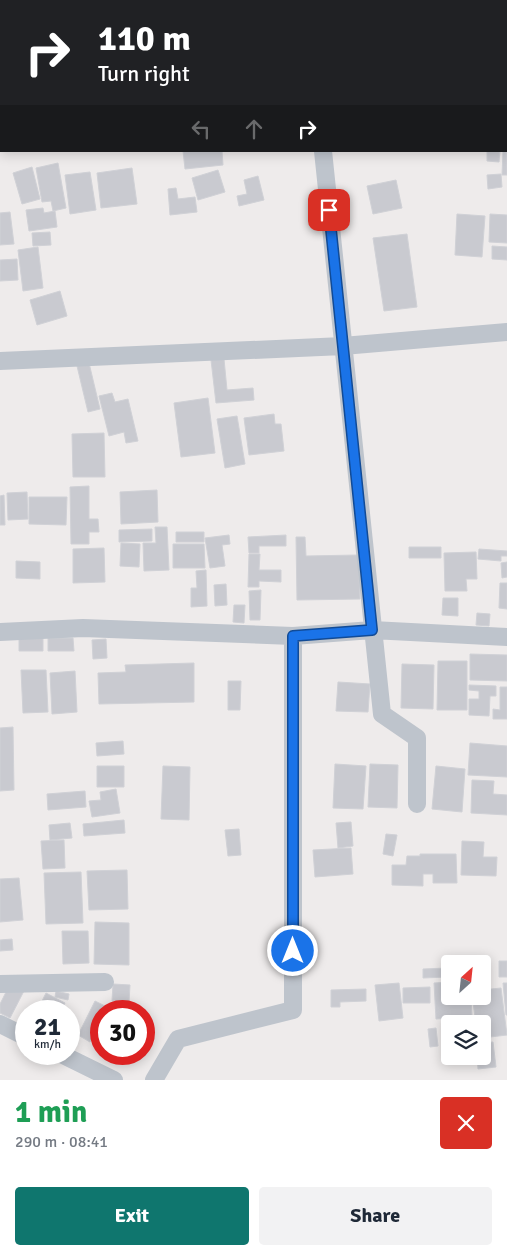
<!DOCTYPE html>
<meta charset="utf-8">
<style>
body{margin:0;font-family:Signika,sans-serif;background:#f2f2f3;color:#1f2937;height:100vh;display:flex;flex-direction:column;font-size:19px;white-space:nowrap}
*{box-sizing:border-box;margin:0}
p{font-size:16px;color:#747a83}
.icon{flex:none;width:28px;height:28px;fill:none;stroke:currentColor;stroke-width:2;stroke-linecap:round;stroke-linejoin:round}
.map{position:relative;height:1080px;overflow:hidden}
.details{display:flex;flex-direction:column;background:#fff;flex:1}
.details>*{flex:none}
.top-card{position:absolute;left:0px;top:0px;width:508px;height:152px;box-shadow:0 2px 12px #0003;background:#202124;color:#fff;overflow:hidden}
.needle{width:32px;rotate:27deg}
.controls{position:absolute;left:441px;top:955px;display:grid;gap:10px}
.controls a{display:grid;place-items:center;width:50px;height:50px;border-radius:5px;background:#fff;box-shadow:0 2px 12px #0003;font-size:25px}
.speed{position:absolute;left:15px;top:1000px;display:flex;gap:10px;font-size:25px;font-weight:700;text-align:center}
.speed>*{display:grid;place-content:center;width:65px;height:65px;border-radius:50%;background:#fff;box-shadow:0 2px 12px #0003;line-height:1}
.speed small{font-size:12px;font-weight:400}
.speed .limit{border:8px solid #d22;background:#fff;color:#111}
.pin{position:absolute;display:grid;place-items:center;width:42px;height:42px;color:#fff;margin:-21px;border-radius:10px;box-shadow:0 2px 8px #0006}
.me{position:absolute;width:55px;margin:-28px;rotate:0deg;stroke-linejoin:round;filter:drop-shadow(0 0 4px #0008)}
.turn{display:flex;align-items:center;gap:18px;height:105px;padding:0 15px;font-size:22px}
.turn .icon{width:65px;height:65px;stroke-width:2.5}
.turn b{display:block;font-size:35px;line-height:42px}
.lanes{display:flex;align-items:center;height:48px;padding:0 15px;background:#0003;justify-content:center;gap:25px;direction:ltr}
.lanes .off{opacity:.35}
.round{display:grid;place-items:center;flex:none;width:52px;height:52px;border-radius:5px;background:#f2f2f3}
.head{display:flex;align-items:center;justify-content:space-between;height:85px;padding:0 15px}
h1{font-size:30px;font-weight:800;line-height:38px;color:#1e9e55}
.button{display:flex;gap:10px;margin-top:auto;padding:10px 15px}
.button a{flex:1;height:58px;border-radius:5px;background:#0f766e;color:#fff;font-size:20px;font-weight:800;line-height:58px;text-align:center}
.button a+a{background:#f2f2f3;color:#1f2937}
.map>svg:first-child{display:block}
.building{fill:#c9cad0;stroke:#d0d1d6}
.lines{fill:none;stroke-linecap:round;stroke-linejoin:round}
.minor{stroke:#bec4cc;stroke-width:18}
.route-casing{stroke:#114b97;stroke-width:12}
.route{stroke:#1a73e8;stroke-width:9}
</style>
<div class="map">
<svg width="507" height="1080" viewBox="0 0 507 1080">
<rect width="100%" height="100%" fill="#eeebeb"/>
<path class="building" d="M507 142V175H502L503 151H506Z
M183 151H222L223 165 185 169Z
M487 151H500L499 162 487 161Z
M58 163 66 208 53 211 51 201 42 202 36 168Z
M32 167 40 199 22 204 13 173Z
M132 168 137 204 101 208 97 173Z
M218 170 225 192 198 200 192 178Z
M90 172 96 210 70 214 65 175Z
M501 174 502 187 488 189 487 175Z
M258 176 264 200 239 206 237 196 247 194 244 180Z
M396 180 402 208 373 214 367 186Z
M176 188 178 199 195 197 197 212 170 215 168 189Z
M43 208 44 213 55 211 57 227 29 231 26 210Z
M10 212 14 244 0 245V213Z
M457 214 485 216 482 257 455 255Z
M490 214 507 215V243L489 242Z
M50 232 51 245 33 246 32 233Z
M407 234 417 307 384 311 373 238Z
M492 246 507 247V260L492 259Z
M38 247 43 288 23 291 18 250Z
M17 259 18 280 0 281V260Z
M60 291 67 316 37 325 30 300Z
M224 359 227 390 253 388 254 400 216 403 211 360Z
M89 363 100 409 88 412 77 366Z
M112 393 115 402 128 399 138 441 126 443 124 432 109 436 99 396Z
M208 398 215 453 181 457 174 403Z
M274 414 275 424H281L284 451 249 455 244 418Z
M237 416 245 464 225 468 217 419Z
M104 433 105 477H73L72 434Z
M89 486V519H98L99 532H89V544H71L70 487Z
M157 490 158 522 121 524 120 492Z
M27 492 28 519 8 520 7 493Z
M4 495 5 525H0V496Z
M29 497H67L66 525 29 524Z
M155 527H167L169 570 144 571 143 543H156Z
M152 529V541L119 542V530Z
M176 532H204V542H176Z
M229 535 230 544 222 545 225 566 210 568 205 538Z
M286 535V546H259V553H249L248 537Z
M296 537H305L306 556 358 555 360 599 297 600Z
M121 543 140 544 139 567 120 566Z
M173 544H204L205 568H173Z
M409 547H441V558H409Z
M104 548 105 582 73 583V549Z
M479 549 507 551V556H501V561L478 559Z
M476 552 477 579H466L467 591H445L444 553Z
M249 554H260L259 570H281V582L259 581V587H248Z
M16 561 40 562V579L16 578Z
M507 562V577L502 578 501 563Z
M206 570 207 606 191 607V588H197L196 571Z
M500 583H507V609L499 608Z
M226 584 227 605 215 606 214 585Z
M261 590 260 620H250L249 591Z
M443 598H458V616L442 615Z
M234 605H245L244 623 233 622Z
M477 613 490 614 489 626 476 625Z
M19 638H43V651H19Z
M48 638H73L74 651H48Z
M106 639 107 658 93 659 92 640Z
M470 654 507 655V681L470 680Z
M438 661H467V710H437Z
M194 663V702L99 704 98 673 126 672 125 665Z
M402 664 434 665 433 709 401 708Z
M21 670H46L48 712 23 713Z
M75 671 77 712 52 714 50 673Z
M228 681H241L240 710H228Z
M338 682 370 684 368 712 336 711Z
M469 685 496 686V696H490L489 716 469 715V699H479V691L469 690Z
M500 687H507V719H493V709L500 710Z
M13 727 14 790 0 791V728Z
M123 741 124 754 97 756 96 743Z
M470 743 507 746V777L468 775Z
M335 764 366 766 363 809 333 808Z
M370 764 398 765 397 808 368 807Z
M97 766H124V787H97Z
M163 766 190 767 189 820 161 819Z
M436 766 465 769 462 812 432 809Z
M472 780 494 781 493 794 507 795V815L471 813Z
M116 789 120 813 92 817 89 801 101 800 100 792Z
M85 791 86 807 48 810 47 794Z
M124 820 125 833 84 836 83 824Z
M351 822 353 846 338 848 336 823Z
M70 823 72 838 50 840 49 825Z
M239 829 241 855 228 856 225 830Z
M386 834 397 835 393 856 383 854Z
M64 840 65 868 43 869 41 841Z
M462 841 484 842 483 857H497L496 876 461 875Z
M351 848 353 874 315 877 313 850Z
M420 854H456L457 883H433V874H423V886L392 885V865H406L407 856H420Z
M127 870 128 909 89 910 87 871Z
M81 872 83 923 46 924 44 873Z
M19 878 23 920 0 922V879Z
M95 922 129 923V965L94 964Z
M62 931H88L89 963 63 964Z
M12 939 13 950 0 951V940Z
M499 961H507V977H499Z
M447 968V977L423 978V969Z
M450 982V996H471L472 1017 436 1019 434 983Z
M399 983 403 1018 379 1021 375 985Z
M503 983H507V1015H506Z
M113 984 130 985 129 1002 112 1001Z
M430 987V1003H403V988Z
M8 988 25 989 10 1018 0 1013V1004Z
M501 988 507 1035 482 1038V1024H476L472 996H482V990Z
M366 989V1001L340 1002V1007H331V990Z
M56 991 69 994 68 1000 55 997Z
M46 993 65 1003 61 1011H37Z
M95 1001 107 1007 105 1011H101V1019L90 1042 78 1035Z
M436 1028 438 1046 430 1047 428 1029Z
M493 1042 496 1067 478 1069 477 1056H482V1043Z"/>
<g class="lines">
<path class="minor" d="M317 0V1
M506 131H507
M0 141H1
M323 151 382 714 417 738V804
M0 361 343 346 507 332
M0 632 83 628 293 636
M0 984 105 982
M0 1024 26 1037
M61 1054 114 1080
M154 1080 178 1039 293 1010V636L372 630 507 637"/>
</g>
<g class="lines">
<g class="route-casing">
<path id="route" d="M293 951V636L372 630 329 210"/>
</g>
<use href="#route" class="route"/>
</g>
</svg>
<div class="controls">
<a><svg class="needle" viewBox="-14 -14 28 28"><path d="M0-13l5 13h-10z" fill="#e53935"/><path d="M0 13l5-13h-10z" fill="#747a83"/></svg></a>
<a><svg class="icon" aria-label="layers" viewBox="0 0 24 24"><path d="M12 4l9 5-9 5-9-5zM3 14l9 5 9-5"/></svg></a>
</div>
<div class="speed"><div>21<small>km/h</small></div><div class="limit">30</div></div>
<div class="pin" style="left:329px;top:210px;background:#d93025"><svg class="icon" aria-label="arrive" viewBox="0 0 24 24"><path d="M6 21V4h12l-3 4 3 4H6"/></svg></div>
<svg class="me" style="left:293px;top:951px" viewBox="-20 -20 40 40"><circle r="17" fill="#1a73e8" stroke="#fff" stroke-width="3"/><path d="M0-11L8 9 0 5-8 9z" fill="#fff"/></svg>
<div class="top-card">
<div class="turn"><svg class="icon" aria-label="right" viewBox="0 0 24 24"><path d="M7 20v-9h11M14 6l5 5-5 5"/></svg><div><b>110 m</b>Turn right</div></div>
<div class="lanes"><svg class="icon off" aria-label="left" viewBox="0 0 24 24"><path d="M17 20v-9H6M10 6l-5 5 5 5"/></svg><svg class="icon off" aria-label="ahead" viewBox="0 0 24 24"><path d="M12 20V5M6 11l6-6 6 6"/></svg><svg class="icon" aria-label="right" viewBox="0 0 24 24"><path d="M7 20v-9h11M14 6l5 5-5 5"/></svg></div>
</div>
</div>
<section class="details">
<div class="head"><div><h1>1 min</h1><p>290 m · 08:41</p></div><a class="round" style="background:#d93025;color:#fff"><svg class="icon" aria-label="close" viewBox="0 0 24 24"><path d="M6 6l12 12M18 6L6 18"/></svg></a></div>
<div class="button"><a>Exit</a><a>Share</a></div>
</section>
